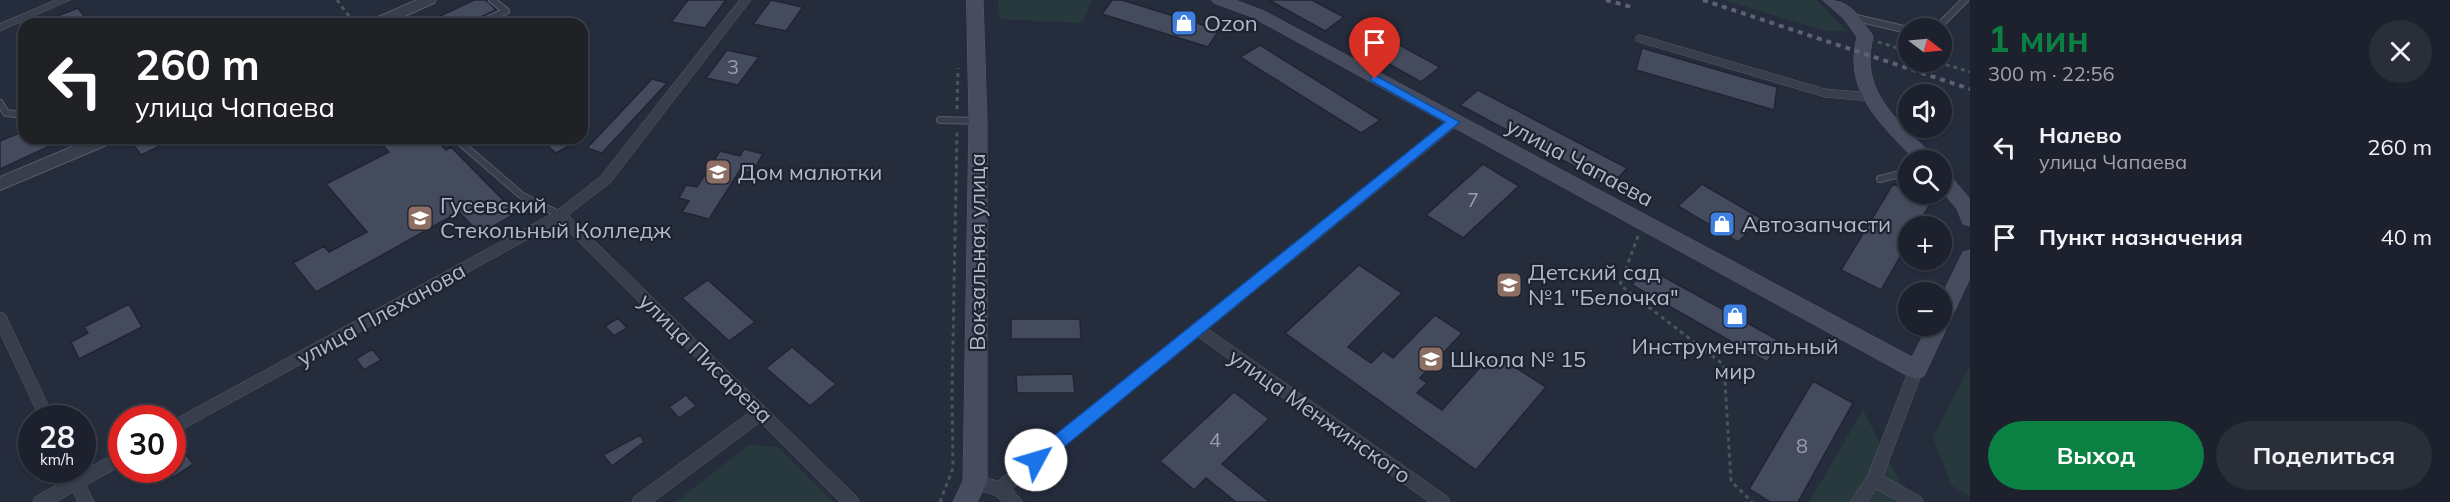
<!DOCTYPE html>
<html lang="ru">
<meta charset="utf-8">
<style>
body{margin:0;font-family:Mulish,sans-serif;background:#292e39;color:#f1f3f6;height:100vh;display:flex;flex-direction:column;font-size:22px;white-space:nowrap}
*{box-sizing:border-box;margin:0}
p{font-size:20px;color:#a0a3aa}
.icon{flex:none;width:33px;height:33px;fill:none;stroke:currentColor;stroke-width:2;stroke-linecap:round;stroke-linejoin:round}
.map{position:relative;flex:1;overflow:hidden}
.details{display:flex;flex-direction:column;background:#1c212d;width:480px}
.details>*{flex:none}
.banner{position:absolute;left:18px;top:18px;width:570px;height:126px;border-radius:18px;box-shadow:0 2px 4px #0004,0 0 0 2px #3a3e49;background:#202124;color:#fff;overflow:hidden}
.needle{width:39px;rotate:106deg}
.tools{position:absolute;left:1898px;top:18px;display:grid;gap:12px}
.tools a{display:grid;place-items:center;width:54px;height:54px;border-radius:50%;background:#1c212d;box-shadow:0 2px 4px #0004,0 0 0 2px #3a3e49;font-size:30px}
.speed{position:absolute;left:18px;top:405px;display:flex;gap:12px;font-size:30px;font-weight:700;text-align:center}
.speed>*{display:grid;place-content:center;width:78px;height:78px;border-radius:50%;background:#1c212d;box-shadow:0 2px 4px #0004,0 0 0 2px #3a3e49;line-height:1}
.speed small{font-size:15px;font-weight:400}
.speed .limit{border:9px solid #d22;background:#fff;color:#111}
.pin{position:absolute;display:grid;place-items:center;width:51px;height:51px;color:#fff;margin:-62px -26px;border-radius:50% 50% 50% 0;rotate:-45deg;box-shadow:0 0 6px #0007}
.pin .icon{rotate:45deg}
.me{position:absolute;width:66px;margin:-33px;rotate:51deg;stroke-linejoin:round;filter:drop-shadow(0 0 4px #0008)}
.turn{display:flex;align-items:center;gap:21px;height:126px;padding:0 18px;font-size:27px}
.turn .icon{width:78px;height:78px;stroke-width:2.5}
.turn b{display:block;font-size:42px;line-height:51px}
.round{display:grid;place-items:center;flex:none;width:63px;height:63px;border-radius:32px;background:#292e39}
.overview{display:flex;align-items:center;justify-content:space-between;height:102px;padding:0 18px}
h1{font-size:36px;font-weight:700;line-height:45px;color:#0b8043}
.button{display:flex;gap:12px;margin-top:auto;padding:12px 18px}
.button a{flex:1;height:69px;border-radius:36px;background:#0b8043;color:#fff;font-size:24px;font-weight:700;line-height:69px;text-align:center}
.button a+a{background:#292e39;color:#f1f3f6}
ul{padding:0;list-style:none}
li{display:flex;align-items:center;gap:18px;height:90px;padding:0 18px}
li div{flex:1}
li b{display:block;font-size:22px}
li em{font-style:normal}
main{display:flex;flex:1;min-height:0}
.map>svg:first-child{display:block}
.green{fill:#28393e}
.building{fill:#444b5d;stroke:#202533;stroke-width:1.5}
.lines{fill:none;stroke-linecap:round;stroke-linejoin:round}
.service-casing{stroke:#575c6a;stroke-width:8}
.minor-casing{stroke:#575c6a;stroke-width:1}
.tertiary-casing{stroke:#575c6a;stroke-width:2}
.secondary-casing{stroke:#575c6a;stroke-width:1}
.path{stroke:#47565c;stroke-width:3;stroke-dasharray:4 4;stroke-linecap:butt}
.service{stroke:#393e4c;stroke-width:6}
.minor{fill:#393e4c;fill-rule:evenodd}
.tertiary{fill:#393e4c;fill-rule:evenodd}
.secondary{fill:#474d5f;fill-rule:evenodd}
.rail{stroke:#5b6273;stroke-width:4;stroke-dasharray:5 5;stroke-linecap:butt}
.route{fill:#1a73e8;stroke:#114b97;stroke-width:1.5}
.labels{text-anchor:middle;stroke-width:4.5;stroke-linejoin:round;paint-order:stroke}
.number-label{font-size:20px;fill:#999eac}
.poi-label{font-size:22px;fill:#b5b9c7;stroke:#1e2331;text-anchor:start}
.street-label{font-size:22px;fill:#b5b9c7;stroke:#1e2331}
</style>
<main>
<div class="map">
<svg width="1970" height="502" viewBox="0 0 1970 502">
<rect width="100%" height="100%" fill="#252c3c"/>
<path class="green" d="M998 0H1092L1082 23 1000 19Z
M1724 0H1816L1847 31H1826Z
M1970 366V496L1952 486 1933 437Z
M1863 410 1910 502H1809Z
M750 444 779 448 834 502H676Z"/>
<path class="building" d="M474 0H486L496 10 476 19 473 24H423Z
M688 0H726L705 28 671 22Z
M771 0 803 7 786 31 753 24Z
M1112 0H1122L1219 30 1208 47 1102 14Z
M1269 0H1312L1344 17 1325 31Z
M78 8 90 24H39V23Z
M1374 31 1440 67 1421 82 1355 45Z
M1260 45 1380 120 1361 133 1240 57Z
M1642 48 1777 87 1774 110 1636 70Z
M727 50 759 57 738 85 706 78Z
M652 79 667 83 602 153 587 148Z
M1478 90 1627 168 1611 186 1460 105Z
M24 131V138H67L0 169V141Z
M142 138H177L141 155 132 143Z
M376 138H434L446 150 451 147 516 213 480 234 459 212 316 292 293 263 324 246 329 252 367 232 326 184 389 152Z
M539 138H583L556 153Z
M744 149 763 154 752 173 740 170 709 219 682 212 689 201 679 198 686 185 697 187 720 151 740 156Z
M1483 164 1519 186 1463 238 1426 215Z
M1702 184 1762 219 1738 242 1678 206Z
M1893 184 1908 191V194H1914L1932 201 1917 226H1908V243L1881 290 1841 270Z
M1359 265 1402 293 1348 347 1371 363 1383 351 1393 358 1435 315 1462 333 1420 378 1427 383 1417 393 1442 410 1493 353 1546 387 1476 470 1285 333Z
M1646 267 1735 316 1781 342 1767 362 1632 285Z
M708 280 755 322 729 341 682 298Z
M129 304 142 327 79 359 71 342 88 333 84 327Z
M618 318 627 328 614 336 605 326Z
M1011 319H1080L1081 339H1011Z
M792 347 836 384 810 406 766 368Z
M372 349 381 360 364 370 356 359Z
M1073 374 1075 393H1017L1016 375Z
M1813 381 1853 403 1798 502H1770L1749 489Z
M1234 392 1269 419 1222 464 1270 502H1236L1206 478 1194 490 1160 461Z
M686 395 696 406 679 418 669 407Z
M640 435 644 442 612 466 603 455Z
M185 453 193 464 172 478V462Z"/>
<g class="lines">
<g class="service-casing">
<path id="service" d="M1852 17 1908 30
M478 24 506 11 492 0
M1937 28 1965 0
M0 103 6 113 24 115
M940 120 978 121
M72 138 80 150
M455 138 521 195 560 215
M1880 179 1908 172"/>
</g>
<g class="minor-casing">
<path id="minor" d="M56 0H70L0 31V24Z
M740 0H751L610 183 568 215 857 497 859 502H840L760 422 653 502H632L634 497 750 412 559 222 172 435V421L555 212 600 177Z
M1640 35 1825 89 1871 93 1877 97 1871 101 1825 97 1636 41V37Z
M1454 118 1458 119 1460 122 1458 125 1208 329 1448 497 1450 502H1429L1198 337 1012 489 1023 502H1003L995 495 969 487 967 482 969 477 975 475 998 481 1450 119Z
M0 312 5 314 7 318 54 418H40L0 333Z
M1916 364 1921 366 1923 370 1883 476 1921 497 1923 502H1900L1876 489 1867 502H1850L1868 475 1909 370 1911 366Z
M122 450V465L86 485 94 502H78L73 492 56 502H33L35 497 67 479 63 470H79L80 472Z"/>
</g>
<g class="tertiary-casing">
<path id="tertiary" d="M417 0H436L434 3 387 24H367L369 21Z
M93 138H116L114 142 0 190V177Z"/>
</g>
<g class="secondary-casing">
<path id="secondary" d="M967 0H983L987 121V482L977 502H953L963 481 969 121Z
M1212 0H1235L1264 11 1912 357 1928 326H1941V297L1963 252 1970 250V278L1924 376 1916 379 1908 376 1252 17 1214 3Z
M1823 0C1851 0 1855 12 1871 33L1873 37C1862 82 1883 105 1912 136 1920 143 1930 151 1934 160H1915C1881 124 1843 92 1857 37L1844 19Z
M1941 170 1947 172 1970 199V226L1963 224 1957 209 1941 190Z"/>
</g>
<path class="path" d="M337 0 355 24
M1878 42 1908 51
M1938 62 1970 72
M957 109 958 68
M1638 236 1620 285 1724 365 1731 481 1752 502
M940 502 953 468 952 394 957 131"/>
<use href="#service" class="service"/>
<use href="#minor" class="minor"/>
<use href="#tertiary" class="tertiary"/>
<use href="#secondary" class="secondary"/>
<path class="rail" d="M1606 0 1635 8
M1703 0 1970 89"/>
</g>
<path class="route" d="M1375 75 1460 122 1042 465 1036 467 1030 465 1028 460 1030 455 1445 122 1371 81V76Z"/>
<defs>
<g id="shop-square" transform="scale(1.35)"><rect x="-9" y="-9" width="18" height="18" rx="4" fill="#3f7fe0" stroke="#1e2331"/><path d="M-5-2.5h2.3a2.7 3.5 0 0 1 5.4 0H5L5.5 6h-11ZM-1.5-2.5h3a1.5 2.3 0 0 0-3 0Z" fill="#fff"/></g>
<g id="school-square" transform="scale(1.35)"><rect x="-9" y="-9" width="18" height="18" rx="4" fill="#8d6e63" stroke="#1e2331"/><path d="M0-5L7-2L0 1L-7-2ZM-4 1L0 2.5L4 1V4Q0 6-4 4Z" fill="#fff"/></g>
<g id="university-square" transform="scale(1.35)"><rect x="-9" y="-9" width="18" height="18" rx="4" fill="#8d6e63" stroke="#1e2331"/><path d="M0-5L7-2L0 1L-7-2ZM-4 1L0 2.5L4 1V4Q0 6-4 4Z" fill="#fff"/></g>
</defs>
<g fill-rule="evenodd">
<use href="#shop-square" x="1184" y="23"/>
<use href="#school-square" x="718" y="172"/>
<use href="#university-square" x="420" y="218"/>
<use href="#shop-square" x="1722" y="224"/>
<use href="#school-square" x="1509" y="285"/>
<use href="#shop-square" x="1735" y="316"/>
<use href="#school-square" x="1431" y="359"/>
</g>
<g class="labels">
<g class="number-label">
<text x="733" y="74">3</text>
<text x="1473" y="207">7</text>
<text x="1215" y="447">4</text>
<text x="1802" y="453">8</text>
</g>
<g class="poi-label">
<text x="1204" y="31">Ozon</text>
<text x="738" y="180">Дом малютки</text>
<text x="440" y="213">Гусевский<tspan x="440" dy="25">Стекольный Колледж</tspan></text>
<text x="1742" y="232">Автозапчасти</text>
<text x="1528" y="280">Детский сад<tspan x="1528" dy="25">№1 "Белочка"</tspan></text>
<text x="1735" y="354" text-anchor="middle">Инструментальный<tspan x="1735" dy="25">мир</tspan></text>
<text x="1450" y="367">Школа № 15</text>
</g>
<g class="street-label">
<text transform="translate(1580 162) rotate(28)" y="8">улица Чапаева</text>
<text transform="translate(977 252) rotate(-90)" y="8">Вокзальная улица</text>
<text transform="translate(381 314) rotate(-29)" y="8">улица Плеханова</text>
<text transform="translate(706 358) rotate(44)" y="8">улица Писарева</text>
<text transform="translate(1320 416) rotate(35)" y="8">улица Менжинского</text>
</g>
</g>
</svg>
<div class="tools">
<a><svg class="needle" viewBox="-14 -14 28 28"><path d="M0-13l5 13h-10z" fill="#e53935"/><path d="M0 13l5-13h-10z" fill="#a0a3aa"/></svg></a>
<a><svg class="icon" aria-label="sound" viewBox="0 0 24 24"><path d="M4 9h4l5-4v14l-5-4H4zM17 9q2 3 0 6"/></svg></a>
<a><svg class="icon" aria-label="search" viewBox="0 0 24 24"><circle cx="10" cy="10" r="6"/><path d="M15 15l6 6"/></svg></a>
<a>+</a>
<a>−</a>
</div>
<div class="speed"><div>28<small>km/h</small></div><div class="limit">30</div></div>
<div class="pin" style="left:1375px;top:79px;background:#d93025"><svg class="icon" aria-label="arrive" viewBox="0 0 24 24"><path d="M6 21V4h12l-3 4 3 4H6"/></svg></div>
<svg class="me" style="left:1036px;top:460px" viewBox="-20 -20 40 40"><circle r="19" fill="#fff"/><path d="M0-13L10 11 0 6-10 11z" fill="#1a73e8"/></svg>
<div class="banner">
<div class="turn"><svg class="icon" aria-label="left" viewBox="0 0 24 24"><path d="M17 20v-9H6M10 6l-5 5 5 5"/></svg><div><b>260 m</b>улица Чапаева</div></div>
</div>
</div>
<section class="details">
<div class="overview"><div><h1>1 мин</h1><p>300 m · 22:56</p></div><a class="round"><svg class="icon" aria-label="close" viewBox="0 0 24 24"><path d="M6 6l12 12M18 6L6 18"/></svg></a></div>
<ul>
<li><svg class="icon" aria-label="left" viewBox="0 0 24 24"><path d="M17 20v-9H6M10 6l-5 5 5 5"/></svg><div><b>Налево</b><p>улица Чапаева</p></div><em>260 m</em></li>
<li><svg class="icon" aria-label="arrive" viewBox="0 0 24 24"><path d="M6 21V4h12l-3 4 3 4H6"/></svg><div><b>Пункт назначения</b></div><em>40 m</em></li>
</ul>
<div class="button"><a>Выход</a><a>Поделиться</a></div>
</section>
</main>
